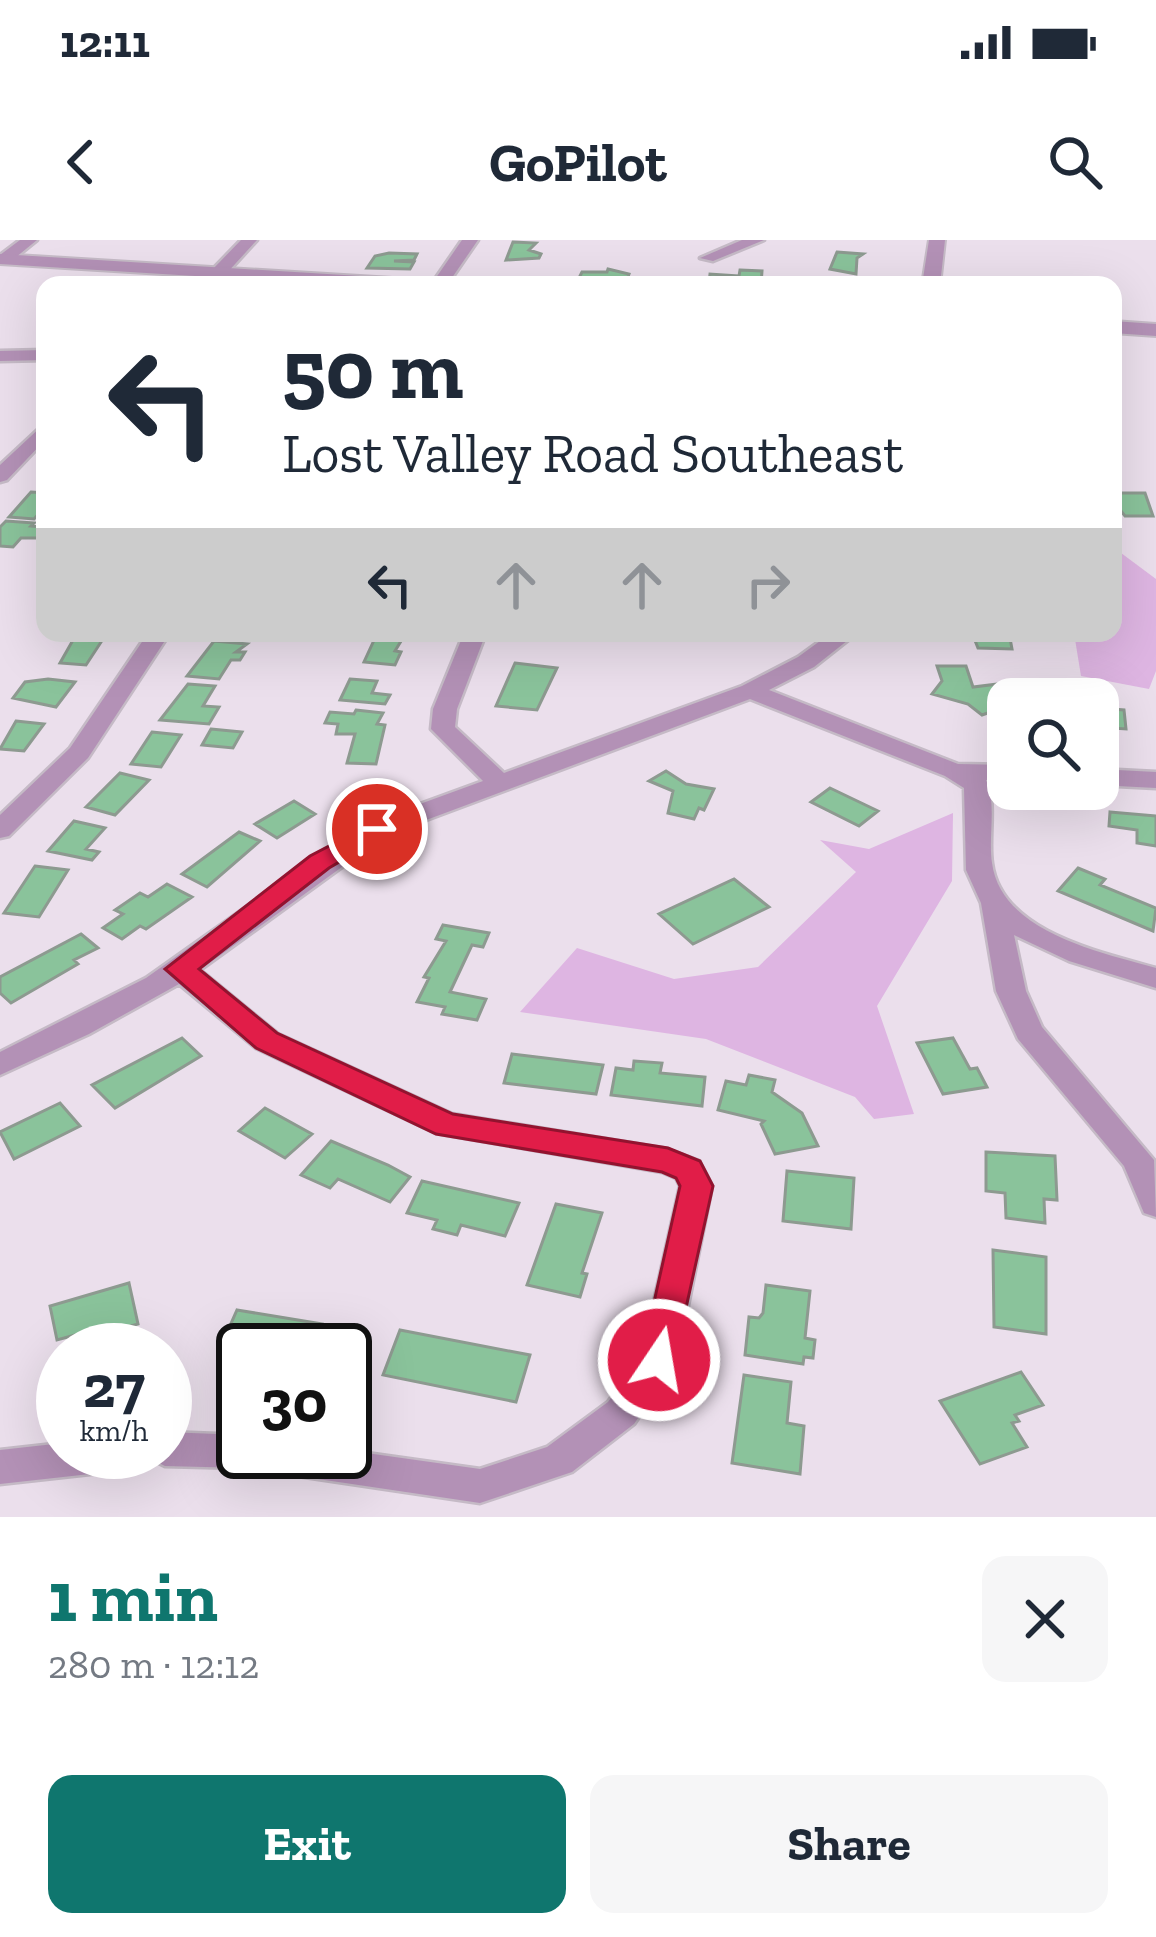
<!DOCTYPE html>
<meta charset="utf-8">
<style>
body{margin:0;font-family:"Zilla Slab",serif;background:#f6f6f7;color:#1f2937;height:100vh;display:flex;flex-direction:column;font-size:45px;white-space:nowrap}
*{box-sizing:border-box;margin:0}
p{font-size:39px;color:#747a83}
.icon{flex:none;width:66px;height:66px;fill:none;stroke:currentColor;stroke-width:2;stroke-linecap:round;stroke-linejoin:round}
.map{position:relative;height:1277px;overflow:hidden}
.panel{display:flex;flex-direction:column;background:#fff;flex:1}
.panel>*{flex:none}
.top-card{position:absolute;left:36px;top:36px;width:1086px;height:366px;border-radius:24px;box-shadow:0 12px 48px #0002;background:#fff;color:#1f2937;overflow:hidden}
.controls{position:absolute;left:987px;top:438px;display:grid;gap:24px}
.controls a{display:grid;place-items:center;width:132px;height:132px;border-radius:24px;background:#fff;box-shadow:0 12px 48px #0002;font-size:60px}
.speed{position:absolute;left:36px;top:1083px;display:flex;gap:24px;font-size:60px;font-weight:700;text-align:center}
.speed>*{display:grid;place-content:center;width:156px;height:156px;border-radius:50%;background:#fff;box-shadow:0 12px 48px #0002;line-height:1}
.speed small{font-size:30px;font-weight:400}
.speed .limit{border:6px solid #111;border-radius:18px;background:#fff;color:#111}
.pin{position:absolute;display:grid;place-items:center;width:102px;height:102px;color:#fff;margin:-51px;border:6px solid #fff;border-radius:50%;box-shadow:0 3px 12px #0007}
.me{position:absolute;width:132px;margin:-66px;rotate:12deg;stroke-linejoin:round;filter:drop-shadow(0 0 9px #0008)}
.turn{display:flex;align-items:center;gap:42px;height:252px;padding:0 48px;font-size:54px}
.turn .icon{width:156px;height:156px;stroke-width:2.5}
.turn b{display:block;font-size:84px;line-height:102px}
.lanes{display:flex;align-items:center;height:114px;padding:0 48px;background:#0003;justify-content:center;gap:60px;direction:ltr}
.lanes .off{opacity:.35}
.round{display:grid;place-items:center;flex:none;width:126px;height:126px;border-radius:24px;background:#f6f6f7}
.summary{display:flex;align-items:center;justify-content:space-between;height:204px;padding:0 48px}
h1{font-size:72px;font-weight:700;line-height:90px;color:#0f766e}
.button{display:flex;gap:24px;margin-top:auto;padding:24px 48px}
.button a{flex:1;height:138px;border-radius:24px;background:#0f766e;color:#fff;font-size:48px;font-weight:700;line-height:138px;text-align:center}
.button a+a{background:#f6f6f7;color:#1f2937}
.status{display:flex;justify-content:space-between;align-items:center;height:84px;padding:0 60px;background:#fff;direction:ltr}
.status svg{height:33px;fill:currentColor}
header{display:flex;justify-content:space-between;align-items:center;height:156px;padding:0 48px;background:#fff;font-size:54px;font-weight:700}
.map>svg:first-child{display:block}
.green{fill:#deb5e2}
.building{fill:#8ac39b;stroke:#8d9a90;stroke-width:3}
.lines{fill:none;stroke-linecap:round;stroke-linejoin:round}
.minor-casing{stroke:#c5bac6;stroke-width:5}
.tertiary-casing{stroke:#c5bac6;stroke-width:4}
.minor{fill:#b391b6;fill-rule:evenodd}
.tertiary{fill:#b391b6;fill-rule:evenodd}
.route{fill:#e11d48;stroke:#92132f;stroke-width:3}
</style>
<div class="status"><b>12:11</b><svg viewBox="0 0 49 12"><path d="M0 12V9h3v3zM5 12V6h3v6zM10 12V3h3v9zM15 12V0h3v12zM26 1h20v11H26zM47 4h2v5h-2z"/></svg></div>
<header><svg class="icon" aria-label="back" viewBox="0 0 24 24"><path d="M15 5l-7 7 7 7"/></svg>GoPilot<svg class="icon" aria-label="search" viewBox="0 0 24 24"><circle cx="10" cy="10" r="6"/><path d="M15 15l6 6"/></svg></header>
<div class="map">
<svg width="1156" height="1277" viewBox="0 0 1156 1277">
<rect width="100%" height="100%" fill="#ebdfec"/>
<path class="green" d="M1113 307 1156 339V431L1149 449 1081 436 1074 393H1113Z
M953 573 952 641 877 766 914 874 874 879 855 857 706 799 520 772 577 708 674 739 758 727 856 632 820 600 869 609Z"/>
<path class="building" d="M513 2 536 3 529 10 541 14 539 18 506 20Z
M837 12 863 14 857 18 856 34 830 29Z
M389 13 417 14 414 20 394 21 414 22 410 29 367 28 375 16Z
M608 29 629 34 626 42 579 38 582 32H607Z
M740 30 762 31 761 45 709 43 710 34 739 36Z
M31 252 45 253V267L34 279 9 277Z
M1113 253H1145L1153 276H1125L1113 261Z
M6 281 34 283 31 286 42 287 45 294 42 298H21L13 307 0 306V287Z
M77 393 105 396 86 425 60 423Z
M370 393H406L395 411 401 412 395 425 364 422 375 398H368Z
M972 393H1009L1012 409 978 408Z
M214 401 247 404 236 412H245L240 420H231L219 439 187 436Z
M515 423 557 428 537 470 496 466Z
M937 426H966L973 447 1006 443 1011 458 1005 467 982 475 968 464 932 454 942 441Z
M48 439 75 442 56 467 13 458 25 442Z
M350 439 377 441 372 453 390 455 385 464 340 460Z
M188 444 215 446 203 466 219 467 209 484 160 480Z
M1098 468 1124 470 1126 489 1098 487Z
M356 470 383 473 377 484 385 485 376 524 347 523 355 494H336L338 484 325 483 330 472 354 474Z
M16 481 44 484 24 511 0 509Z
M211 489 242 492 233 508 202 505Z
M152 492 181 495 161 527 131 524Z
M666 531 686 544 714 549 704 570 699 568 694 579 668 573 673 551 649 541Z
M120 533 149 540 115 575 86 567Z
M830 548 878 571 859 586 811 562Z
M294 561 315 574 277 598 255 584Z
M1110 572 1156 576V606L1137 603V590L1109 586Z
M74 581 105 588 86 609 99 612 92 620 48 611Z
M239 592 260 601 207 647 182 634Z
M35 626 68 630 39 677 4 673Z
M1078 628 1105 639 1100 645 1156 668 1153 691 1058 651Z
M734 639 769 667 693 704 659 674Z
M167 644 192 657 146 689 140 686 122 699 103 688 123 674 115 670 140 653 148 657Z
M443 685 489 693 483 707 472 705 450 752 486 759 477 780 442 774 445 767 417 762 429 738 424 737 446 701 436 699Z
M81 694 98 708 74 720 78 724 11 763 0 753V737Z
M182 798 201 816 115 868 92 845Z
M953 798 970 829 977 828 987 847 943 854 917 803Z
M512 814 603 825 596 854 504 843Z
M634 821 662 823 660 833 705 837 702 866 611 855 616 828 633 830Z
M749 835 775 840 772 852 802 873 818 906 775 914 761 884 764 881 718 870 726 841 746 845Z
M60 863 80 886 14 919 0 892Z
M265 868 312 894 285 918 239 891Z
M331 901 388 925 410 937 390 962 338 939 330 948 301 935Z
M986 912 1055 916 1057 960 1044 959 1045 983 1006 978 1005 953 986 951Z
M787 931 854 938 851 989 783 981Z
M422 941 519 963 505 996 461 985 457 995 433 989 437 980 407 973Z
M556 964 602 973 582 1033 587 1034 580 1057 527 1045Z
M993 1010 1046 1017V1094L994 1087Z
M129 1043 138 1084 80 1101 79 1094 57 1100 50 1066Z
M766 1045 810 1051 805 1098 815 1100 813 1118 804 1117 803 1124 745 1115 749 1077 759 1078 763 1073Z
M237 1070 322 1084 312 1110 221 1106Z
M400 1090 530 1115 516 1162 383 1135Z
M1021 1132 1043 1165 1015 1175 1019 1181 1012 1183 1027 1207 980 1224 940 1161Z
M744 1135 791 1142 787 1183 804 1186 800 1234 732 1223Z"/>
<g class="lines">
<g class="minor-casing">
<path id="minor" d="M20 0H37L10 22H0V15Z
M241 0H257L225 35H213V29Z
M462 0H478L447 45H431Z
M742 0H764L713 21 700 18Z
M45 110V120L0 121V111Z
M45 183V200L7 240 0 242V225Z
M148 393H170L88 518 9 596 0 598V575L70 508Z
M464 393H486L457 469 455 487 504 533 742 446 798 417 831 393H857L814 427 769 450 958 524 1008 525V541L986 540C997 563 988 597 992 623 1001 692 1100 712 1156 728V748L1069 721 1014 695 1026 751 1042 787 1154 920 1156 977 1144 973 1124 926 1018 799 996 751 981 663 966 630 964 548 945 536 750 459 386 595 200 730 278 794 452 874 667 909 699 921 712 946 677 1120 634 1184 572 1232 480 1263 244 1228 165 1226 151 1219 135 1229 0 1244V1210L63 1203V1212H165V1192L243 1195V1212L345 1210 480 1229 547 1207 608 1162 642 1115 680 946 676 938 662 932 436 893 256 808 179 744 89 794 0 835V812L146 738 345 597 368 583 483 541 431 489 433 469Z
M1098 529 1156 532V548L1098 545Z"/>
</g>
<g class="tertiary-casing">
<path id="tertiary" d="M929 0H945L940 45H922Z
M0 14 425 40 434 45H339L0 24Z
M1113 81 1156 84V96L1113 93Z"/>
</g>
<use href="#minor" class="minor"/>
<use href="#tertiary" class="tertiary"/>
</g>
<path class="route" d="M377 581 391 589 387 594 329 628 199 729 277 793 453 874 668 908 700 921 713 946 672 1131 659 1136 646 1131 641 1120 680 946 676 938 662 932 436 894 256 808 165 729 310 616Z"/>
</svg>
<div class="controls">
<a><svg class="icon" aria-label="search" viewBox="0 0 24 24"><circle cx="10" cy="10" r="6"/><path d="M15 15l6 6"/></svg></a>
</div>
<div class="speed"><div>27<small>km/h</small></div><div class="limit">30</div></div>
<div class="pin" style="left:377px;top:589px;background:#d93025"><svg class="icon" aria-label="arrive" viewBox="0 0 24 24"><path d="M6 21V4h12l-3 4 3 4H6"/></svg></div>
<svg class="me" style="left:659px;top:1120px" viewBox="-20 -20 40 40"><circle r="17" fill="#e11d48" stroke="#fff" stroke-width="3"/><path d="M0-11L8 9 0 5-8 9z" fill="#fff"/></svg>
<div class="top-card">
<div class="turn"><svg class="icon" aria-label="left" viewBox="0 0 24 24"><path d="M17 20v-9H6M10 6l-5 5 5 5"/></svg><div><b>50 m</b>Lost Valley Road Southeast</div></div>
<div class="lanes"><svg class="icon" aria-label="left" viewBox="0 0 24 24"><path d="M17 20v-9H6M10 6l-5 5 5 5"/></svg><svg class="icon off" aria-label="ahead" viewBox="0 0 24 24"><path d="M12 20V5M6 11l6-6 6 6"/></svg><svg class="icon off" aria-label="ahead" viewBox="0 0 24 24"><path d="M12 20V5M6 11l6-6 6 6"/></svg><svg class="icon off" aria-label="right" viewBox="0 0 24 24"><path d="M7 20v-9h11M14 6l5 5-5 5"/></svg></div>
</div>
</div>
<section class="panel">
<div class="summary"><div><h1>1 min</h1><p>280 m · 12:12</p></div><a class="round"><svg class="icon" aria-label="close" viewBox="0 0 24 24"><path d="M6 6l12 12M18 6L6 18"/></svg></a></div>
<div class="button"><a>Exit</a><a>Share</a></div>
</section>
